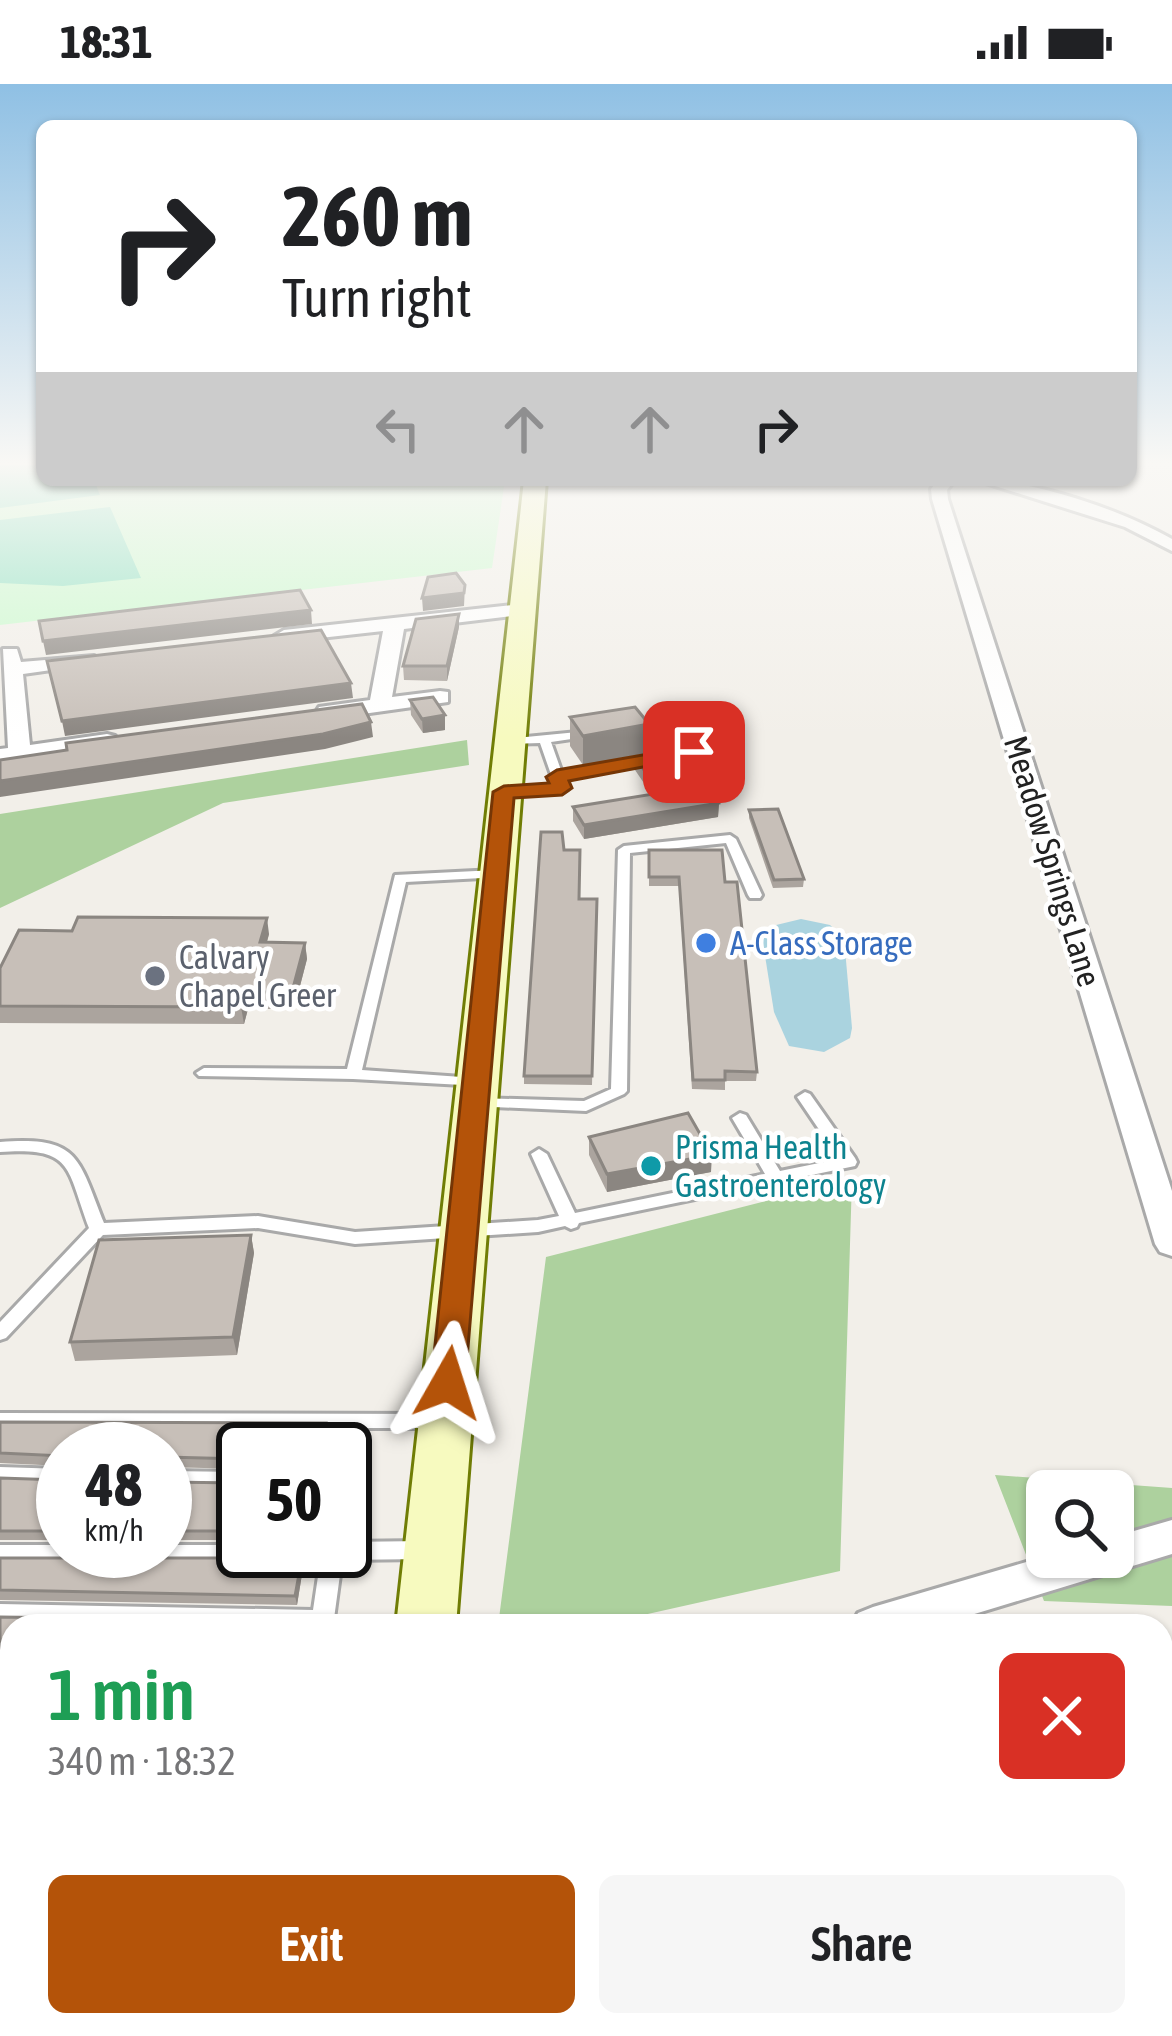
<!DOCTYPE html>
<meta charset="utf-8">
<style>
body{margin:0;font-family:"Asap Condensed",sans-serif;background:#f6f6f6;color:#202124;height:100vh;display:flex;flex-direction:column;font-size:45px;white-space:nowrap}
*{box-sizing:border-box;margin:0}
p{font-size:39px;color:#757577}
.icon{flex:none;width:66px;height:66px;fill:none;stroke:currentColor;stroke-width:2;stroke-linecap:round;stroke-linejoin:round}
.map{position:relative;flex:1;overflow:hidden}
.sheet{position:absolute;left:0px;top:1530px;width:1173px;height:423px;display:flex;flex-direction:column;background:#fff;border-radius:36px 36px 0 0;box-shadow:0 3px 9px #0004}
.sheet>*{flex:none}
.banner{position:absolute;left:36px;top:36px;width:1101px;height:366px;border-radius:18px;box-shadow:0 3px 9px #0004;background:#fff;color:#202124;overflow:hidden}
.controls{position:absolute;left:1026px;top:1386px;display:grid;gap:24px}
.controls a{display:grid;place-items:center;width:108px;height:108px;border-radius:18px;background:#fff;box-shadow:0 3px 9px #0004;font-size:60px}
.speed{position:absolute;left:36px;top:1338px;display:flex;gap:24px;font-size:60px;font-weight:700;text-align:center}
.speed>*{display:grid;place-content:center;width:156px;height:156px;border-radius:50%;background:#fff;box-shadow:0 3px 9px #0004;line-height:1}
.speed small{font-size:30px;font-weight:400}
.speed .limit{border:6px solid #111;border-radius:18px;background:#fff;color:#111}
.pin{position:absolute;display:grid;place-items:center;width:102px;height:102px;color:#fff;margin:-51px;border-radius:24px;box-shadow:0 6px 18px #0006}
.me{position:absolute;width:132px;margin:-66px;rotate:6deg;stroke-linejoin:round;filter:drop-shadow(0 0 9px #0008)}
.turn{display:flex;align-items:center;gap:42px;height:252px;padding:0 48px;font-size:54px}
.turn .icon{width:156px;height:156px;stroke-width:2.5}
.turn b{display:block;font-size:84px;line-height:102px}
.lanes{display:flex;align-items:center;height:114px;padding:0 48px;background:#0003;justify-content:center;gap:60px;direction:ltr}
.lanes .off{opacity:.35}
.round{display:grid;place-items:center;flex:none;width:126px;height:126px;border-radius:18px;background:#f6f6f6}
.overview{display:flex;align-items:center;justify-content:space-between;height:204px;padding:0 48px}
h1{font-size:72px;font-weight:600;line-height:90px;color:#1e9e55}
.cta{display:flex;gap:24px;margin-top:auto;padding:24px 48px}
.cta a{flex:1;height:138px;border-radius:18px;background:#b45309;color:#fff;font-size:48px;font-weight:600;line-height:138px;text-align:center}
.cta a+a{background:#f6f6f6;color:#202124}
.status{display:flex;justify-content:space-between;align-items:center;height:84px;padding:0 60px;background:#fff;direction:ltr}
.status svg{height:33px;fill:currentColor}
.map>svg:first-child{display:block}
.forest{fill:#add19e;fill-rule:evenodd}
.park{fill:#c8facc}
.pitch{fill:#88e0be}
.water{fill:#aad3df}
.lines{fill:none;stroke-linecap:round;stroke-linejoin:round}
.lane-casing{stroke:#a9a9a9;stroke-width:6}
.street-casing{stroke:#a9a9a9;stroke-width:6}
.secondary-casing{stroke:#707d05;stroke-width:6}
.lane{fill:#fff;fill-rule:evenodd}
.street{fill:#fff;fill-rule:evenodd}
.secondary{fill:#f7fabf;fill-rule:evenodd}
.wall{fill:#aba49e}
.shaded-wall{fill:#8b8681}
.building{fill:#c7bfb8;stroke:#8b8681;stroke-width:3}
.route{fill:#b45309;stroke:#753606;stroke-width:3}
.shop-dot{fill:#3f7fe0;stroke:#fff;stroke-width:4.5}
.worship-dot{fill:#6b7280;stroke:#fff;stroke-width:4.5}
.culture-dot{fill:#0f9aa8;stroke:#fff;stroke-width:4.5}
.labels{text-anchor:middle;stroke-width:9;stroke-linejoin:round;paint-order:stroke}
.street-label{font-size:33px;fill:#222;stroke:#fff}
.shop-label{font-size:33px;fill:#366cbe;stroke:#fff;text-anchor:start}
.worship-label{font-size:33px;fill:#5b616d;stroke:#fff;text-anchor:start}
.culture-label{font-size:33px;fill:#0d838f;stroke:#fff;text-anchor:start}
</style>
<div class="status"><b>18:31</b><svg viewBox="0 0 49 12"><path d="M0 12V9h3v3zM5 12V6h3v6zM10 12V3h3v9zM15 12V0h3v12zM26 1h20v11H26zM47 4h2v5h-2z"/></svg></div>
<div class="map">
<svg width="1172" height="1952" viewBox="0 0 1172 1952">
<rect width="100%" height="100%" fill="#f2efe9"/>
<path class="forest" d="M467 656 469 681 223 719 0 824V730Z
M852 1095 840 1487 594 1542H498L546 1173Z
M995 1391 1172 1404V1522L1044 1517ZM1047 1407H1113V1473H1047Z
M0 1795H12V1921L0 1923Z"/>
<path class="park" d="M0 381H42V396H505L492 484 0 541Z"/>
<path class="pitch" d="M0 381H42V396H94L100 411 0 424Z
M110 423 141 494 63 502 0 499V436Z"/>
<path class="water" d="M801 835 830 841 844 854 852 944 850 954 824 968 789 962 774 928 762 853 772 842Z"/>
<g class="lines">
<g class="lane-casing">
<path id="lane" d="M588 647 594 650 592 652 551 658 562 689 694 665 700 668 694 671 564 695 568 705 562 709 500 711 498 708 504 704 555 702 540 659 509 660 503 657 505 655Z
M730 751 736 755 762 811 760 814H750L748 811 726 759 630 769 627 1007 624 1010 586 1027 472 1022 469 1019 477 1014 584 1017 611 1005 618 766 624 762Z
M496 786 501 787 502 790 501 793 406 798 362 986 476 994 481 996 484 999 481 1002 353 995 199 992 196 989 204 984 347 985 395 791Z
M805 1008 810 1010 855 1074 857 1078 855 1082 579 1139 577 1143 571 1145 565 1142 538 1148 355 1160 258 1144 103 1151 6 1254 0 1256V1238L89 1144C66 1083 74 1063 0 1068V1058C79 1052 78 1073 104 1139L258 1132 355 1148 538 1136 559 1132 531 1070 539 1065 547 1070 575 1129 765 1090 732 1034 740 1029 746 1031 780 1087 839 1075 797 1013Z
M0 1329 439 1330 446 1332 449 1337 446 1342 439 1344H362L355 1393 352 1399 345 1401V1365H340L343 1344 0 1343Z
M0 1383 63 1385V1401L0 1399Z
M165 1387 243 1388V1404L165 1403Z
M424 1457 431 1460 434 1466 431 1472 424 1475 342 1476 333 1542 0 1538V1520L313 1526 320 1479H0V1461H63V1467H165V1461H243V1467H345V1458Z
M0 1621 12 1622V1642L0 1641Z
M0 1742 12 1743V1767L0 1766Z
M247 1941H336L332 1950 328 1952H239L243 1943Z"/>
</g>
<g class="street-casing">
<path id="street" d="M938 396H955L947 406 948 415 1172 1107V1172L1160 1168 1155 1160 932 415 931 405Z
M976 396C1035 396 1121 426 1172 455V467L1125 443Z
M522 520 529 522V530L404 545 392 613 440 607 448 608V618L327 635 316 628 319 623 370 616 383 547 284 558 274 552 284 546Z
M3 565H17L21 578 94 572V580L23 590 30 661 107 650 115 652V662L0 679V665L8 664Z
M1172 1436V1470L935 1542H851L858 1529 873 1523 1047 1472 1113 1473V1453Z"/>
</g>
<g class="secondary-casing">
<path id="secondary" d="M524 396H546L456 1542H396Z
M350 1941H424L423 1952H349Z"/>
</g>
<use href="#lane" class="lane"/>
<use href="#street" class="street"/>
<use href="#secondary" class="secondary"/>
</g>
<path class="wall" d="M459 543 447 597 404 596 403 582Z
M410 616 445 646 423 649 411 631Z
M570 633 648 669 583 681 570 662Z
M635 673 719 719 718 733 584 755 573 737V723L652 711 635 686Z
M749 726 804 795 803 803 773 804 749 734Z
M564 766 579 815H597L592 1001 524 1000V992Z
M649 766 725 798 757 988 756 997H725V1006L692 1005 679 802H649Z
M72 847 269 850 267 858 305 859 307 875 294 925H248L244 940 0 939V884Z
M589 1053 711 1088 607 1108 589 1071Z
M251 1151 254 1169 237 1271 75 1277 70 1258Z
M0 1338 326 1339 327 1348 243 1365V1385L165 1383V1365H63V1382L0 1379Z
M63 1393V1456H0V1394L60 1396Z
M243 1397V1456H165V1398L241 1399Z
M0 1474H302L303 1484 297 1521 0 1516Z
M0 1533 291 1537 292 1542H12V1717H0V1635L12 1636V1619L0 1618Z"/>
<path class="shaded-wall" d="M465 501 464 522 423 527 422 514Z
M311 526 312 540 46 571 43 557Z
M459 530V543L447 597V582Z
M351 599 353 614 65 652 62 637Z
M445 631V646L423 649 422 635Z
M371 638 373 653 325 665 0 713V697Z
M649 640 648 669 583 681V652Z
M719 719 718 733 584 755V741Z
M267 834 269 850 262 875 260 858Z
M305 859 307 875 294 925 292 908Z
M246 908 248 925 244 940 241 923Z
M712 1071 711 1088 607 1108V1090Z
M251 1151 254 1169 237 1271 233 1253Z
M302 1474 303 1484 297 1521 295 1512Z"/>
<path class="building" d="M456 489 465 501 464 509 422 514 428 493Z
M300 506 311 526 43 557 39 537Z
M459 530 447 582H403L416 535Z
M321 546 351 599 62 637 47 577Z
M433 613 445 631 422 635 410 616Z
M362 620 371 638 323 650 0 697V676L67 666 66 659Z
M635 623 649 640 583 652 570 633Z
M682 665 710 701 717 700 719 719 584 741 573 723 660 709 635 673Z
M778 725 804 795 774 796 749 726Z
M541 748H562L564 766H580L579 815H597L592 992H524Z
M649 766H722L725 798H737L757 988 725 987V996H693L679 793H649Z
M78 833 267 834 260 858 305 859 292 908H246L241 923 0 922V884L19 846 72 847Z
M688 1029 712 1071 607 1090 589 1053Z
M251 1151 233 1253 70 1258 99 1156Z
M0 1338 326 1339 321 1365H243V1375L165 1373V1365H63V1372L0 1369Z
M63 1393V1451L60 1447H0V1394L60 1396Z
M243 1397V1449L241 1447H165V1398L241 1399Z
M0 1474H302L295 1512 0 1506Z
M0 1533 291 1537 290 1542H12V1708L0 1707V1635L12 1636V1610L0 1609Z"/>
<linearGradient id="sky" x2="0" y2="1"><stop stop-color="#8fc0e4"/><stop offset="0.58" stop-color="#f9f8f5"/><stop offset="1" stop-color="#f9f8f5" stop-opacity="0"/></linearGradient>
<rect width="1172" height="654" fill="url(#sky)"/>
<path class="route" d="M694 662 704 668 701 672 569 697 572 704 562 711 514 714 465 1299 460 1308 448 1312 436 1308 431 1299 493 708 504 702 549 699 546 693 557 686Z"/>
<circle class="shop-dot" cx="706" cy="859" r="12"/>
<circle class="worship-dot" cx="155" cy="892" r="12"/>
<circle class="culture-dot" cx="651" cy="1082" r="12"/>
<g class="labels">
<g class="street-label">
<text transform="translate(1053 777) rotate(73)" y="12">Meadow Springs Lane</text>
</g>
<g class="shop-label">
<text x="730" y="871">A-Class Storage</text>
</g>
<g class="worship-label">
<text x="179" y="885">Calvary<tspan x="179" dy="38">Chapel Greer</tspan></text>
</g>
<g class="culture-label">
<text x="675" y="1075">Prisma Health<tspan x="675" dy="38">Gastroenterology</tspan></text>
</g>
</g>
</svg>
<div class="controls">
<a><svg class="icon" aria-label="search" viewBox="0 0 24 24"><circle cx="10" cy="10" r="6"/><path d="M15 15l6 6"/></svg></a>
</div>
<div class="speed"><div>48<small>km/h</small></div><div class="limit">50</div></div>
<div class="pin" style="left:694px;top:668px;background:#d93025"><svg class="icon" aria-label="arrive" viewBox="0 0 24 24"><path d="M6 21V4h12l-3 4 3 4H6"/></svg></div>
<svg class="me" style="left:448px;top:1299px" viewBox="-20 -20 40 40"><path d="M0-17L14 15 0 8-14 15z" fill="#b45309" stroke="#fff" stroke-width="4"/></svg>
<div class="banner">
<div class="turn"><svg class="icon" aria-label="right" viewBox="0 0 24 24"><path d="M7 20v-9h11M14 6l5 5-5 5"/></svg><div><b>260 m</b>Turn right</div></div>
<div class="lanes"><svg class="icon off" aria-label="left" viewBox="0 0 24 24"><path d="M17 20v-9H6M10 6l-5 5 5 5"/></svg><svg class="icon off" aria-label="ahead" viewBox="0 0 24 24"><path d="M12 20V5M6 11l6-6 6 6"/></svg><svg class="icon off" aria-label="ahead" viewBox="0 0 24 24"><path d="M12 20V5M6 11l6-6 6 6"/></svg><svg class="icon" aria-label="right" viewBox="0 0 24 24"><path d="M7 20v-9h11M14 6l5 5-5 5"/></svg></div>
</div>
<section class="sheet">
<div class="overview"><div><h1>1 min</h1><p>340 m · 18:32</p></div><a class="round" style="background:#d93025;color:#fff"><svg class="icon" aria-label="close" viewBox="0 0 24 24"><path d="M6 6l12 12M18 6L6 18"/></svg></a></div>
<div class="cta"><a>Exit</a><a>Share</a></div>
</section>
</div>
